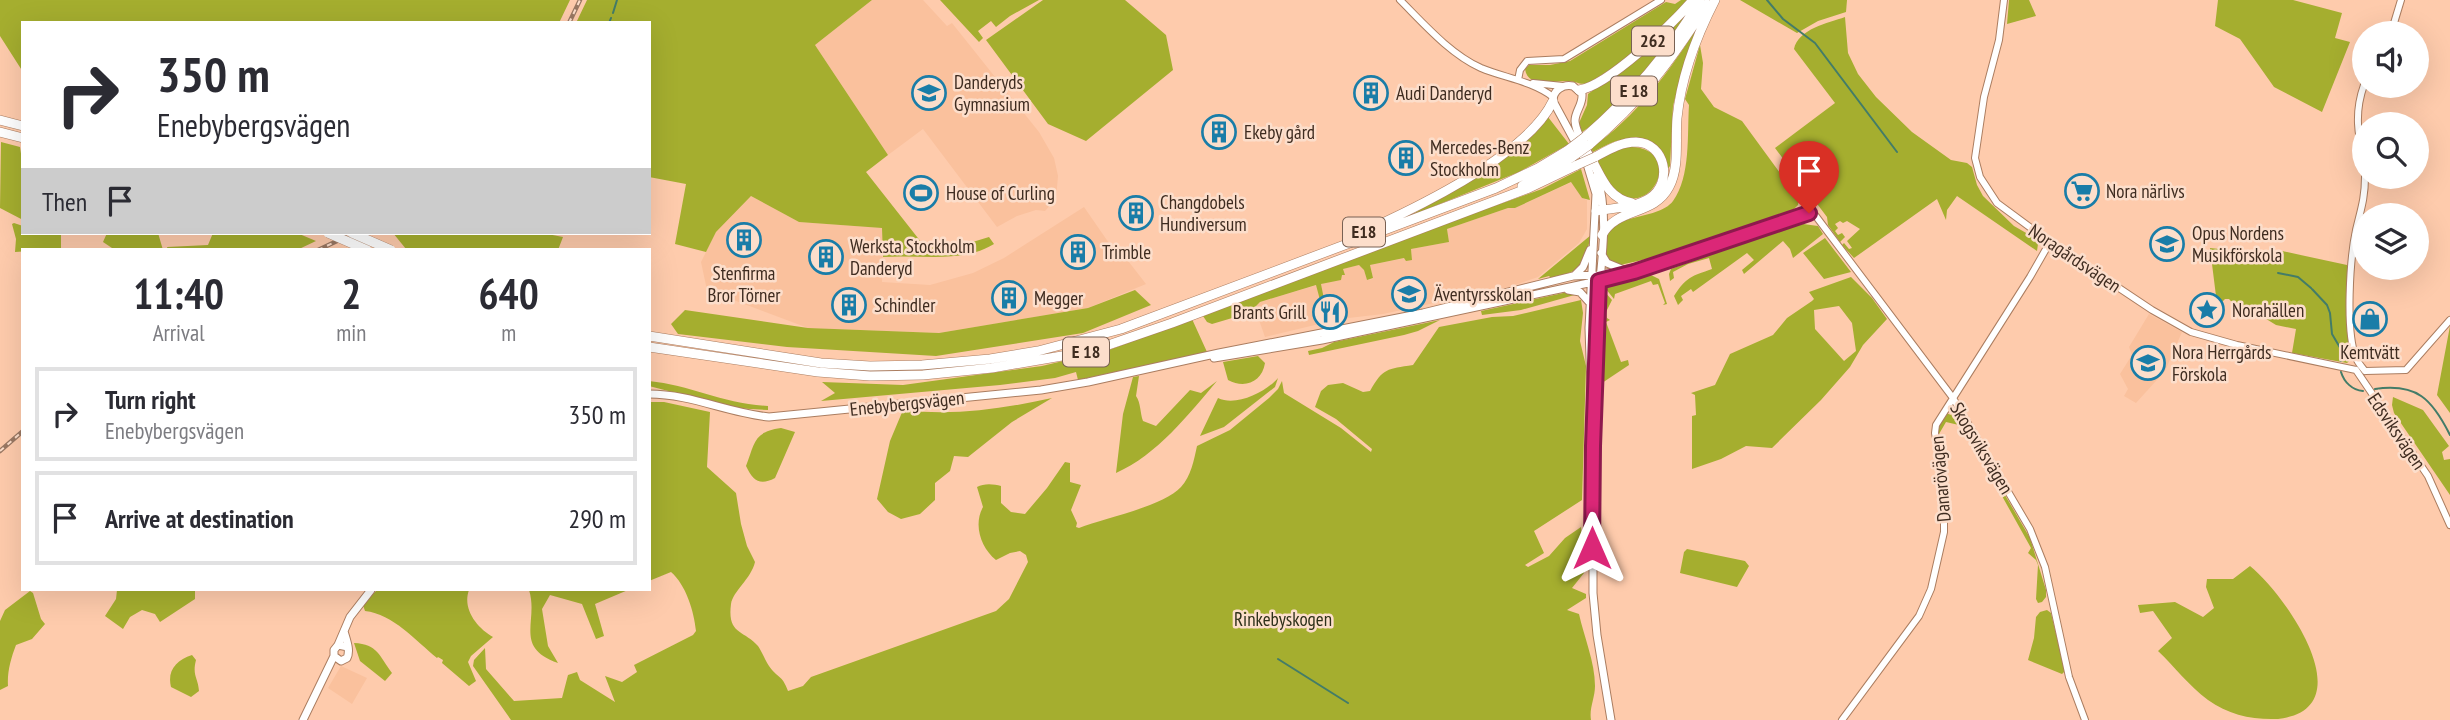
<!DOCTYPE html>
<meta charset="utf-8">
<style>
body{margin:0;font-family:"PT Sans Narrow",sans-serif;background:#f7f7f7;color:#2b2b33;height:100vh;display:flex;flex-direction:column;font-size:26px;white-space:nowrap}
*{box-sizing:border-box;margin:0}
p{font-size:23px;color:#7c7c81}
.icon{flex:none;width:38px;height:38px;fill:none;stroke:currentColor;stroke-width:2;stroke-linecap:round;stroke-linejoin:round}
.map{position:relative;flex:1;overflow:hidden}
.drawer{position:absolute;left:21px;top:248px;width:630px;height:343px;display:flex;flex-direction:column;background:#fff;border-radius:0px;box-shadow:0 7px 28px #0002}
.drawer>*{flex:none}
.guide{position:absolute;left:21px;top:21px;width:630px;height:214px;border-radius:0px;box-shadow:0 7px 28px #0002;background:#fff;color:#2b2b33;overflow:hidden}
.fabs{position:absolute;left:2352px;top:21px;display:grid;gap:14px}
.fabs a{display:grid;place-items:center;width:77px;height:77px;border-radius:50%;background:#fff;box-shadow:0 7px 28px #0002;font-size:35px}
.pin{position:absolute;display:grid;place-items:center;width:60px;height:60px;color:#fff;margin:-72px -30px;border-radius:50% 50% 50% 0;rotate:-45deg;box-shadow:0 0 7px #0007}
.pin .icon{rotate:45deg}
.me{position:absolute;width:77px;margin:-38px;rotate:0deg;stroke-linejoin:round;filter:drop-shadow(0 0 5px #0008)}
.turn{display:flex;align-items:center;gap:24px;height:147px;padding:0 21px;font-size:32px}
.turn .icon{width:91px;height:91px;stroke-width:2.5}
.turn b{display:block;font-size:49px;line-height:60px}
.then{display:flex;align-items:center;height:66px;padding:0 21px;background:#0003;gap:14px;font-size:26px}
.eta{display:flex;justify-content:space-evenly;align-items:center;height:119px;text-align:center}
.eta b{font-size:42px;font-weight:800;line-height:49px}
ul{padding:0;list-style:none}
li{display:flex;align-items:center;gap:21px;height:94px;margin:0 14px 10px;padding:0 7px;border:4px solid #e1e1e2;border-radius:0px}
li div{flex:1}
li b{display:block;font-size:26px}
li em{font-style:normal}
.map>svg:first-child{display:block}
.built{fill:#fac19d}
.green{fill:#a5ae2f;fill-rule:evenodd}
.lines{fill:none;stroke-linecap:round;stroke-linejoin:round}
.stream{stroke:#437c68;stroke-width:2}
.tertiary-casing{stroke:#ab7d60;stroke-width:8}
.secondary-casing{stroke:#ab7d60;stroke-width:9}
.motorway-casing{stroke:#ab7d60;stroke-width:10}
.tertiary{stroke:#fff;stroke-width:6}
.secondary{stroke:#fff;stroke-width:7}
.motorway{stroke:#fff;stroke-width:9}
.rail-casing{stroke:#9a7863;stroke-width:4.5}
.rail{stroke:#fcdecb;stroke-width:2;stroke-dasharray:5;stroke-linecap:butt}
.motorway-bridge-casing{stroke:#ab7d60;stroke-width:10;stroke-linecap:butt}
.motorway-bridge{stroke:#fff;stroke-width:9}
.route-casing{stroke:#8e194d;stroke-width:18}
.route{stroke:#db2777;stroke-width:12}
.labels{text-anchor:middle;stroke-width:5;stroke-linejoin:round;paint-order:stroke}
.shield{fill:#fcdecb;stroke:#786153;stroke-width:2}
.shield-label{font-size:18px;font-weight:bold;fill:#3f2c20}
.poi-label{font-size:19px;fill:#3f2c20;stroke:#fcdecb;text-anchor:start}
.street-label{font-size:19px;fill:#3f2c20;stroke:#fcdecb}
.park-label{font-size:19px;fill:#2d2f19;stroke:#fcdecb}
</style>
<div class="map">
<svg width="2450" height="720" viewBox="0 0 2450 720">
<rect width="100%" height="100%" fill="#fecbac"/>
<path class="built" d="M872 0H923L947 26 952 23 1039 132 1054 158 1058 176 1056 199 1045 211 1036 210 1017 216 997 227 923 129 888 155 815 45Z
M1572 182 1582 198 1587 200V229L1579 243 1538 277 1509 287 1383 314 1340 319 1265 337 1259 320 1249 313 1260 302 1317 285 1324 299 1321 284 1342 275V269L1359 265 1364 270 1367 280 1373 279 1370 265 1405 258 1412 260 1411 249 1449 242 1447 229 1508 208H1515Z
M751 196 799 222 883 228 882 282 930 285 973 273 1004 258 1084 207 1111 246 1115 244 1146 284 1088 308 939 333 808 328 707 290 701 262 716 232Z
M2149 314 2182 332 2165 371 2136 403 2124 396 2128 389 2120 374 2132 355 2129 347Z
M341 666 367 678 352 704 328 688Z"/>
<path class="green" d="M0 0H570L559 23H23V72L0 36Z
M587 0H872L815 45 888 155 866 172 925 247 953 248 989 237 994 244C961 264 920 254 883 257L882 228 799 222 751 196 716 232 706 252 675 244 686 184 649 177V23H576Z
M940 0H1039L1010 16 996 27 991 21 978 31 983 38 979 42Z
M1043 0H1125L1166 35 1173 70 1086 141 1048 124 986 40Z
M1681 0H1687C1661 32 1627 61 1590 82 1581 86 1578 82 1569 81 1554 80 1528 89 1525 69L1529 65H1550L1570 61 1666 2 1675 4Z
M1740 0H1847L1846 12 1818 21 1797 33Z
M2009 0H2029L2036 16 2007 24Z
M2218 0H2293L2342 13 2335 38 2350 42 2322 112 2274 87 2240 39 2215 26Z
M1685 12 1687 14C1659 53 1624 106 1582 132L1579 123 1587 105 1588 94 1618 72Z
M1845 17 1848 53 1858 74 1876 97 1912 132 1951 160 1967 163 1972 167 1977 185 1983 196 2014 226 2035 238 2038 244 2037 251 1957 196 1947 210 1946 220 1937 199 1854 258 1842 245 1844 243 1849 249 1852 248 1847 241 1860 229 1847 221 1843 223 1840 221 1835 224 1838 228 1835 231 1838 235 1842 233 1845 237 1840 242 1828 225 1827 217 1775 148 1835 103 1794 49C1798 29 1828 23 1845 17Z
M1698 26 1683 67 1673 106 1670 166 1667 170C1665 149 1647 138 1626 139 1614 140 1603 147 1593 152L1591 148C1635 118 1670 71 1698 26Z
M1700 45 1703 63 1701 89 1714 107 1742 121 1799 199 1798 205 1793 210 1660 256 1620 265 1607 260C1589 208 1655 225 1673 201 1691 176 1687 135 1689 105L1685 99Z
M1548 117 1569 144 1519 172 1410 216 1515 150 1540 128Z
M1 142 20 147 23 167V220L0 208Z
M1622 147C1689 142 1653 221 1617 192 1607 184 1602 170 1597 159Z
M1581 169 1590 200 1582 198 1571 182 1515 208H1508L1447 229 1449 242 1411 249 1412 260 1406 261 1404 258 1370 265 1373 278 1367 280 1364 270 1359 265 1343 269 1345 275H1342L1341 280 1321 284 1324 299 1320 300 1316 285 1260 302 1249 313 1212 324 1207 322 1203 316 1446 223 1542 189Z
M14 223 23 226V233H61V249L15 252 16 239 12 224Z
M1796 223 1818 226 1823 234 1793 258 1790 249 1783 241 1744 274 1742 270 1754 260 1747 253 1693 292 1691 289 1681 296 1683 300 1678 305 1674 296C1686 277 1692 276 1712 269L1709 258 1688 264 1673 272 1674 278 1670 281 1669 274 1671 269Z
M107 233H158L163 250H115L103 242Z
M213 233H297L316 241 297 250H168L167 247 208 245Z
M393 233H542L563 237 558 250H410L406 249Z
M1591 235C1584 266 1582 270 1552 279L1549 276 1538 279Z
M1825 238 1851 272 1824 279 1803 253Z
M2210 248 2229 250 2273 260 2279 258 2282 251 2347 265 2351 314 2350 360 2347 363 2292 353 2296 329 2276 325 2263 317V314L2245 310 2242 313 2229 299H2225L2221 303 2216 296Z
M1649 274 1659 279 1667 304 1663 305 1665 303 1658 284 1653 285 1651 281 1615 294 1614 299 1605 288 1610 285Z
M1851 277 1872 298 1887 319 1863 345 1850 367 1821 400 1772 448 1746 446 1721 459 1692 469V416L1696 415 1695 395 1691 393 1715 385 1730 354 1773 335 1787 318 1812 301 1814 299 1809 292ZM1839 306 1852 323 1856 351 1844 361 1815 329 1814 310Z
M1135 290 1151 305 1083 333 936 356 787 347 678 334 671 324 685 310 808 328 939 333 1088 308Z
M1604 291 1612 300 1606 312 1607 318 1610 320 1606 322 1621 362 1628 360 1629 365 1602 383 1600 365Z
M1568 292 1578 294 1521 310 1482 315 1481 311Z
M1581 300 1583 313 1580 341 1586 366 1582 500 1534 531 1544 553 1525 565 1528 567 1549 556 1565 538 1581 527 1584 573 1572 588 1586 594V598L1567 610 1579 614C1584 637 1595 662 1595 686 1595 698 1589 708 1591 720H511L473 666 474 660 485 648 486 669 514 701 562 698 568 675 577 672 580 680 615 702 605 676 622 682 637 672 634 665 693 635 696 631C694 611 686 585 671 572L649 581V402H664L710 412 707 467 736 493 741 524 747 546 755 562C751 579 733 591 731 604 727 635 744 630 758 646 762 652 765 660 769 666 777 678 782 674 788 691L803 686 811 677 996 611 1009 599 1028 562 1026 555 1020 551 1010 553 996 560C981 548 973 525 983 507L977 487C984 483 994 484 1001 486V503L1011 512 1025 514 1047 488 1065 462 1070 463V482L1081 485 1071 510 1077 523 1076 527 1079 528C1105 518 1164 506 1181 487 1191 476 1194 460 1197 446L1230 430 1269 398 1278 389 1282 381 1284 393 1341 428 1371 452 1372 449 1336 419 1315 407 1321 391 1328 385 1343 383 1363 392 1370 391C1383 368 1387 369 1413 365L1439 327 1492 317 1513 316Z
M1192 319 1207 352 1078 380 1076 372 1055 378 1000 385 821 401 835 393 822 382 903 385 1042 366 1109 350Z
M1440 320 1418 331 1404 335 1309 355 1308 351 1322 348 1334 342Z
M2450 326V413L2437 395Z
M1258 356 1265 363C1262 382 1245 389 1228 380L1223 362Z
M1139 376 1136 396C1141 403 1140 413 1143 421L1156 426 1190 390 1201 393 1217 381C1189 414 1157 455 1116 473L1123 414 1133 377Z
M1278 378 1275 387 1224 427 1200 436 1218 398C1236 407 1266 392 1278 378Z
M649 381C690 385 724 404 768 406V410L734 408 649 386Z
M2393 397 2423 410 2449 446 2442 452 2444 460 2450 459V495L2394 413 2392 405Z
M1052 398 1012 422 968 457 954 456 950 471 935 483V500L920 514 901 519 888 512 877 499 890 441 903 410C953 416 1002 409 1052 398Z
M1956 411 2030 538 2046 590V597L2042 602 2038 603 2036 599 2038 565 2036 560 2028 553 2031 548 1963 426 1946 422 1939 434V427L1946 413 1951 415Z
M781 428 795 432 775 478C760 486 753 481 746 466 755 443 753 432 781 428Z
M1687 549 1745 561 1749 566 1737 587 1680 573 1684 552Z
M2250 566C2285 594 2366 709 2278 719 2252 720 2229 715 2208 700 2189 686 2174 666 2158 651L2172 638 2153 611 2140 613 2138 605 2175 602 2203 617 2214 608 2206 587 2207 579H2233Z
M117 590H195V599L160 622 155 614 142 610 130 617 123 629 105 616 116 599Z
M377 590H469C462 609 477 628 493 637L471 656 468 662 476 681 469 686 442 663 443 660 438 657 437 658C416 641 393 614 365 611L363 605Z
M529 590H628L595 604 604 636 596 639 582 604 550 595 542 609 548 646 558 663C513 647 539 621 529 590Z
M30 591 33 593 41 619 45 624 32 639 16 645C11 658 7 672 8 686L0 690V621L5 610Z
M2047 610 2051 613 2065 671 2062 674 2028 660 2034 638 2036 617 2040 612Z
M354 643C378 644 379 656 392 673L385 681 360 661Z
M192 655 196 660C192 676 198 677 199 691L191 697 171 687C167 671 176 660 192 655Z"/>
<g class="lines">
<path class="stream" d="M1767 0 1783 19 1815 43 1897 152
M613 13 617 0
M609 23 611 18
M2278 273 2298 277 2311 288
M2312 289 2327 305 2330 313 2332 334 2342 351 2341 361
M2341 372C2344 382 2352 390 2363 391
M2375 389C2417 383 2432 399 2450 435
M1278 659 1348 703"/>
<g class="tertiary-casing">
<path id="tertiary" d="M1400 0C1424 24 1450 54 1481 68 1505 78 1532 81 1553 97
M2004 0 1999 40 1984 97 1975 158 1980 177 1997 203 2050 242 2152 310 2191 332 2237 345 2356 370
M2391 33 2401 0
M1518 80 1520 70 1527 61 1564 59 1661 0
M1533 83 1563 86
M2364 85C2354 113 2358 134 2364 162
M2365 177C2365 198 2361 209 2356 230 2350 258 2345 331 2356 358 2358 363 2362 367 2365 371
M1599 274 1637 267
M1599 281 1634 272 1800 214 1809 213 1815 215 1953 398 2030 529 2045 567 2069 677 2085 720
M2356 370 2428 476 2450 525
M2365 371 2406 370 2450 320
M1842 720 1919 616 1931 589 1944 532V485L1935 433 1936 425 2030 277 2050 242"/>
</g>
<g class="secondary-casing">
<path id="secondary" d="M1594 163C1588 151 1576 135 1575 121 1575 111 1583 105 1582 94L1573 86C1563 84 1553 90 1553 101L1587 164 1596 194 1589 328 1593 446V593L1597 635 1611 720
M1601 253 1607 263 1624 270
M1575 275 1583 267 1590 250
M1568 290 1580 292 1589 302
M1214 358 1322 340 1593 282
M649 394C691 394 728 413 769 417L1041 390 1088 382 1219 353 1423 313 1573 276 1595 275
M1593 446C1598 405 1594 363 1596 321 1599 274 1611 221 1597 175
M344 631C346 639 351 650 347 658L341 661 334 656V650L338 645 348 647
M338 645 350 617 371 590
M303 720 334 656"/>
</g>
<g class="motorway-casing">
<path id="motorway" d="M1579 90C1608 86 1673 23 1693 0
M0 120 23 126
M0 132 23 138
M1585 137C1631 97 1670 52 1700 0
M1589 145C1641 101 1671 61 1707 4
M1595 157C1608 150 1621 142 1636 142 1666 143 1673 183 1650 198 1635 208 1613 208 1596 211
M1593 162C1603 181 1610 199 1632 203
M1522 186 1572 157
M1374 227C1426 203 1529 152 1553 101
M1602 235C1617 207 1654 216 1669 187 1680 167 1675 139 1677 118 1681 78 1697 35 1715 0
M649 336 821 363 870 366 922 365 990 359 1038 351 1121 329 1496 188 1538 168 1568 150
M649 347 818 372 870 376 923 375 992 368 1091 351 1172 323 1529 188 1577 165"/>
</g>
<use href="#tertiary" class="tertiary"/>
<use href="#secondary" class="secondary"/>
<use href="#motorway" class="motorway"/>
<g class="rail-casing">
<path id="rail" d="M569 23 580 0
M318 250 354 233
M0 451 23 431"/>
</g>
<use href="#rail" class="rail"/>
<g class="motorway-bridge-casing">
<path id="motorway-bridge" d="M1568 150 1585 137
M1572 157 1589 145
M1577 165 1595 157
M328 233 367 250
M352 233 391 250"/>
</g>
<use href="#motorway-bridge" class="motorway-bridge"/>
</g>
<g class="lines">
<g class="route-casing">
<path id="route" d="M1592 548 1593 446 1599 281 1634 272 1809 213"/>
</g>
<use href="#route" class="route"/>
</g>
<defs>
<g id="school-ring" transform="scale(1.75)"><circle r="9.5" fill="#fcdecb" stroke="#197da8" stroke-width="1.5"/><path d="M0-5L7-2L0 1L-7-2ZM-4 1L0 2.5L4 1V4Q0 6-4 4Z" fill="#197da8"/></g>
<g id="building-ring" transform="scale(1.75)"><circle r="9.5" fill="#fcdecb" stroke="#197da8" stroke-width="1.5"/><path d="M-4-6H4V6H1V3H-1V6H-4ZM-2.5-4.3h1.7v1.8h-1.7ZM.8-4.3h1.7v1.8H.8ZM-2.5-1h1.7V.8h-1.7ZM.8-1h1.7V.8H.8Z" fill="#197da8"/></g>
<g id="supermarket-ring" transform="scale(1.75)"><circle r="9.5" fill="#fcdecb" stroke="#197da8" stroke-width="1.5"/><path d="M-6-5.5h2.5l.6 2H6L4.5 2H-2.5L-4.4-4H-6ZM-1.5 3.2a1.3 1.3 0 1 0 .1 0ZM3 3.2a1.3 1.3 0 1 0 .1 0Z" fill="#197da8"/></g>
<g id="stadium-ring" transform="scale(1.75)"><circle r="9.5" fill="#fcdecb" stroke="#197da8" stroke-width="1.5"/><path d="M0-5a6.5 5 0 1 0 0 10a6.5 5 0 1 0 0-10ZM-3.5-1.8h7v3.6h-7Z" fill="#197da8"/></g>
<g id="sight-ring" transform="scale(1.75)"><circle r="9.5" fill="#fcdecb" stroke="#197da8" stroke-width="1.5"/><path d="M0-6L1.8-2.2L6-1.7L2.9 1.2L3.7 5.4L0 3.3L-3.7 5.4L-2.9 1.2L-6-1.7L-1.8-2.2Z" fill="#197da8"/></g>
<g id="restaurant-ring" transform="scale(1.75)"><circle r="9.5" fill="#fcdecb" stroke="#197da8" stroke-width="1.5"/><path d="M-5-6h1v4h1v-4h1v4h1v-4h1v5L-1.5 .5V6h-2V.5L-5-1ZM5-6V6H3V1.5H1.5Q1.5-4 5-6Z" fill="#197da8"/></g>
<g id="shop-ring" transform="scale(1.75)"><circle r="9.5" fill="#fcdecb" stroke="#197da8" stroke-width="1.5"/><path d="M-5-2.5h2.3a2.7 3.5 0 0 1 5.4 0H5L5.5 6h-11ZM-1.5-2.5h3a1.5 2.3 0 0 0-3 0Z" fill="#197da8"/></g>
</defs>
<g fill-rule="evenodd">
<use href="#school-ring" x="929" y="93"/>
<use href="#building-ring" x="1371" y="93"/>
<use href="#building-ring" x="1219" y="132"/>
<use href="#building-ring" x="1406" y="158"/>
<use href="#supermarket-ring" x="2082" y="191"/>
<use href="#stadium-ring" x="921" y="193"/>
<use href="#building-ring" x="1136" y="213"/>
<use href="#building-ring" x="744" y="240"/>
<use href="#school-ring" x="2167" y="244"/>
<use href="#building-ring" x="1078" y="252"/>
<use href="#building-ring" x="826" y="257"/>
<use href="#school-ring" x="1409" y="294"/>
<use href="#building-ring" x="1009" y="298"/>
<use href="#building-ring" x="849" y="305"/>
<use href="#sight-ring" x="2207" y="310"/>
<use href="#restaurant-ring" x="1330" y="312"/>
<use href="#shop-ring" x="2370" y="319"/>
<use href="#school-ring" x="2148" y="363"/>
</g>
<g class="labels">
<g class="shield">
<rect x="1632" y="26.5" width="42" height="29" rx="5"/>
<rect x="1611" y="76.5" width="46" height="29" rx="5"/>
<rect x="1343" y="217.5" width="42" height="29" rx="5"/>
<rect x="1063" y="337.5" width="46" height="29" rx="5"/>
</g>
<g class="shield-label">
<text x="1653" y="47">262</text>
<text x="1634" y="97">E 18</text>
<text x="1364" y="238">E18</text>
<text x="1086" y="358">E 18</text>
</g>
<g class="poi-label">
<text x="954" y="89">Danderyds<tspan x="954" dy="22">Gymnasium</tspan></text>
<text x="1396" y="100">Audi Danderyd</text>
<text x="1244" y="139">Ekeby gård</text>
<text x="1430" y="154">Mercedes-Benz<tspan x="1430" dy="22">Stockholm</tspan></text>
<text x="2106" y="198">Nora närlivs</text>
<text x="946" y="200">House of Curling</text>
<text x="1160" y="209">Changdobels<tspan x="1160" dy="22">Hundiversum</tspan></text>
<text x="2192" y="240">Opus Nordens<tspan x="2192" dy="22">Musikförskola</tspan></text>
<text x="850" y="253">Werksta Stockholm<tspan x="850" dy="22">Danderyd</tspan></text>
<text x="1102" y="259">Trimble</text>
<text x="744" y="280" text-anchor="middle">Stenfirma<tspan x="744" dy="22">Bror Törner</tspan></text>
<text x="1434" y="301">Äventyrsskolan</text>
<text x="1034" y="305">Megger</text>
<text x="874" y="312">Schindler</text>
<text x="2232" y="317">Norahällen</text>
<text x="1306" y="319" text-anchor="end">Brants Grill</text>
<text x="2172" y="359">Nora Herrgårds<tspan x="2172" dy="22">Förskola</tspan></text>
<text x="2370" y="359" text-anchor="middle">Kemtvätt</text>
</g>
<g class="street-label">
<text transform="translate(2075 258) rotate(34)" y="7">Noragårdsvägen</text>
<text transform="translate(907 403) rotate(-6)" y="7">Enebybergsvägen</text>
<text transform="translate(2397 431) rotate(56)" y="7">Edsviksvägen</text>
<text transform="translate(1982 448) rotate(59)" y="7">Skogsviksvägen</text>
<text transform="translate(1940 479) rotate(-95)" y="7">Danarövägen</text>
</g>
<g class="park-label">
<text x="1283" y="626">Rinkebyskogen</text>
</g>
</g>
</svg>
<div class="fabs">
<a><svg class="icon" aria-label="sound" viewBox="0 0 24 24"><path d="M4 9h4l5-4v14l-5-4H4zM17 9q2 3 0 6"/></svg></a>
<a><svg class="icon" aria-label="search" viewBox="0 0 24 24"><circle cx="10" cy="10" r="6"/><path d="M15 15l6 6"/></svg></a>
<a><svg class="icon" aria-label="layers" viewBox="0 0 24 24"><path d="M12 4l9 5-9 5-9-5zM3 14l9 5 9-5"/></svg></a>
</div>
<div class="pin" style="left:1809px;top:213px;background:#d93025"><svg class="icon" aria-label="arrive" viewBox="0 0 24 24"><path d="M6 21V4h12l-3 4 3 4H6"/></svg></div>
<svg class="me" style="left:1592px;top:548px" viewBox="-20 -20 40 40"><path d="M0-17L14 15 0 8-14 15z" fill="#db2777" stroke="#fff" stroke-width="4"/></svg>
<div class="guide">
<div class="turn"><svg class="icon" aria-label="right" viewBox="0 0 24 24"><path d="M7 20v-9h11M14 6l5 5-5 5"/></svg><div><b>350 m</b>Enebybergsvägen</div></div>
<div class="then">Then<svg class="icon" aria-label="arrive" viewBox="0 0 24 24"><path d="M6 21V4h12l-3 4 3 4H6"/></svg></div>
</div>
<section class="drawer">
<div class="eta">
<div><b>11:40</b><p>Arrival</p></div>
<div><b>2</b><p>min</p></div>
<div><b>640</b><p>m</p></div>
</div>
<ul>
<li><svg class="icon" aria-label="right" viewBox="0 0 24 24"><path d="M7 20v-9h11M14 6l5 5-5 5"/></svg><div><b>Turn right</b><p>Enebybergsvägen</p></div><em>350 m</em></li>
<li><svg class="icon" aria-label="arrive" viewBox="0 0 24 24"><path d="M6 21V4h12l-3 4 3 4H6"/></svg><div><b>Arrive at destination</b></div><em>290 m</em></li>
</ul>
</section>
</div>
